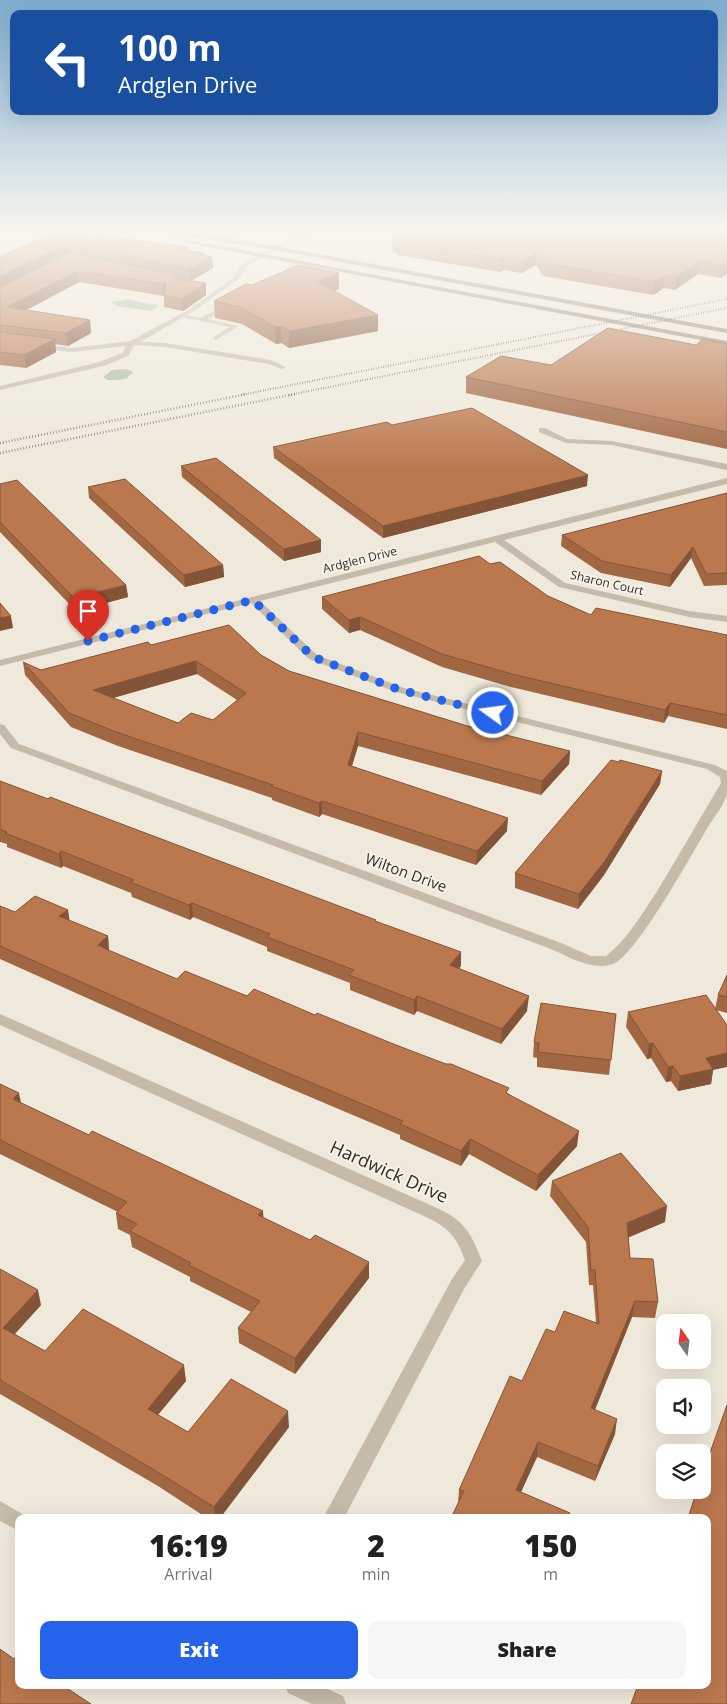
<!DOCTYPE html>
<style>
body{margin:0;font-family:"Open Sans",sans-serif;background:#f6f6f6;color:#222;height:100vh;display:flex;flex-direction:column;font-size:19px;white-space:nowrap}
*{box-sizing:border-box;margin:0}
p{font-size:16px;color:#767676}
.icon{flex:none;width:28px;height:28px;fill:none;stroke:currentColor;stroke-width:2;stroke-linecap:round;stroke-linejoin:round}
.map{position:relative;flex:1;overflow:hidden}
.side{position:absolute;left:15px;top:1514px;width:696px;height:175px;display:flex;flex-direction:column;background:#fff;border-radius:10px;box-shadow:0 5px 20px #0002}
.side>*{flex:none}
.top-card{position:absolute;left:10px;top:10px;width:708px;height:105px;border-radius:10px;box-shadow:0 5px 20px #0002;background:#1a4fa0;color:#fff;overflow:hidden}
.needle{width:32px;rotate:346deg}
.tools{position:absolute;left:656px;top:1314px;display:grid;gap:10px}
.tools a{display:grid;place-items:center;width:55px;height:55px;border-radius:10px;background:#fff;box-shadow:0 5px 20px #0002;font-size:25px}
.pin{position:absolute;display:grid;place-items:center;width:42px;height:42px;color:#fff;margin:-51px -21px;border-radius:50% 50% 50% 0;rotate:-45deg;box-shadow:0 0 5px #0007}
.pin .icon{rotate:45deg}
.me{position:absolute;width:55px;margin:-28px;rotate:284deg;stroke-linejoin:round;filter:drop-shadow(0 0 4px #0008)}
.turn{display:flex;align-items:center;gap:18px;height:105px;padding:0 25px;font-size:22px}
.turn .icon{width:65px;height:65px;stroke-width:2.5}
.turn b{display:block;font-size:35px;line-height:42px}
.eta{display:flex;justify-content:space-evenly;align-items:center;height:85px;text-align:center}
.eta b{font-size:30px;font-weight:800;line-height:35px}
.primary-button{display:flex;gap:10px;margin-top:auto;padding:10px 25px}
.primary-button a{flex:1;height:58px;border-radius:10px;background:#2563eb;color:#fff;font-size:20px;font-weight:800;line-height:58px;text-align:center}
.primary-button a+a{background:#f6f6f6;color:#222}
.map>svg:first-child{display:block}
.green{fill:#adbd9d}
.lines{fill:none;stroke-linecap:round;stroke-linejoin:round}
.service{fill:#c6baa8;fill-rule:evenodd}
.minor{fill:#c6baa8;fill-rule:evenodd}
.tertiary{fill:#c6baa8;fill-rule:evenodd}
.secondary{fill:#998a7a;fill-rule:evenodd}
.rail-far1{stroke:#342d28;stroke-width:2;stroke-dasharray:0.5 2;stroke-linecap:butt}
.rail{stroke:#342d28;stroke-width:2.5;stroke-dasharray:0.5 2.5;stroke-linecap:butt}
.wall{fill:#a16743;fill-rule:evenodd}
.shaded-wall{fill:#835437}
.building{fill:#bb784e;stroke:#835437;fill-rule:evenodd}
.route{stroke:#2563eb;stroke-width:9;stroke-dasharray:0 16.2}
.labels{text-anchor:middle;stroke-width:4;stroke-linejoin:round;paint-order:stroke}
.far-street-label{font-size:12px;fill:#342d28;stroke:#f7f2e7}
.street-label{font-size:15px;fill:#342d28;stroke:#f7f2e7}
.near-street-label{font-size:18px;fill:#342d28;stroke:#f7f2e7}
</style>
<div class="map">
<svg width="727" height="1704" viewBox="0 0 727 1704">
<rect width="100%" height="100%" fill="#efe9db"/>
<path class="green" d="M130 299 143 303 159 305 151 311 117 306 111 302Z
M126 369 132 371 133 373 128 376V378L119 380H108L103 377 112 370Z"/>
<g class="lines">
<path class="service" d="M230 303 233 305 232 306 208 319 239 326 216 340 214 339V337L229 327 177 316 180 314 200 318Z
M129 341 165 343 271 360 286 367 282 369 269 364 165 347 134 345 128 356 104 366 0 390V386L99 362 122 353Z
M539 428H545L567 439 612 441 727 464V470L612 445 566 443 539 432Z"/>
<path class="minor" d="M273 247 278 248 246 267 239 279 194 311 135 345 72 352 38 348 34 346 38 344 72 348 130 341 190 309 234 277 242 265Z
M727 478V484L504 540 565 583 689 611 727 616V622L689 617 559 587 495 542 260 601 317 655 404 688 715 765 727 771C727 778 727 788 727 794 724 805 714 817 708 827 693 852 636 956 613 964 592 971 569 957 551 949L11 748 0 734V724L4 725 19 744 561 943 591 956H606C627 940 641 915 656 893 678 857 699 820 721 783L720 777 707 769 396 692 309 659 251 603 0 666V660Z
M0 1014 437 1208C465 1221 471 1233 482 1261L464 1289 344 1518H323L452 1279 465 1260C456 1236 449 1228 426 1217L0 1025Z"/>
<path class="tertiary" d="M312 230H320L277 249 272 248Z
M0 1501 26 1516 27 1518H19V1531L0 1521Z
M285 1685H319L343 1696 346 1704H312L288 1693Z"/>
<path class="secondary" d="M145 230 191 232 275 246 727 329V333L275 250Z
M184 239 727 341V345L182 242Z"/>
<path class="rail-far1" d="M241 395 727 299
M289 395 727 308"/>
<path class="rail" d="M0 443 247 394
M0 453 295 394"/>
</g>
<path class="wall" d="M58 230 188 247V251L204 256 212 257 213 268 191 281 206 283V295L183 311 164 307V296L79 282 26 310 90 320 91 333 68 346 55 344 56 352 26 368 0 365V257Z
M727 230 721 278 698 274 675 290 664 288 653 295 543 276 536 265 521 273 503 270 500 272 397 255V253H393V250H392V238Z
M252 285 339 289 334 291 378 315V331L289 348 281 343 276 344 242 324 215 318 214 301Z
M727 344V449L466 393V377L696 345Z
M392 425 587 486 383 538 274 458 273 447Z
M181 466 321 540V552L284 561 182 477Z
M0 484 126 585 128 597 76 611 0 532Z
M88 487 223 565 224 577 185 587 89 498Z
M727 493V585L704 586 691 558 670 587 601 573 561 546 562 535Z
M490 564 548 596 591 615 727 635V729L668 716 664 723 511 687 442 667 360 630 349 633 322 609V597Z
M151 645 261 655 289 671 500 736 570 751 569 764 541 795 358 746 352 766 507 831 476 865 322 814 319 817 272 800V798L118 746 71 727 25 675 23 662 41 670ZM197 674 237 700 213 720 178 723 113 698Z
M662 771 660 784 604 875 578 909 515 888V873Z
M0 781 376 921 461 966 458 969 527 1011 501 1044 417 1011 414 1015 350 990V983L267 951V947L193 917 190 920 132 897 131 893 63 866 61 868 7 847V844L0 842Z
M0 906 15 912 68 910 69 921 108 936 109 951 177 979 247 996 509 1094 577 1146 536 1191 469 1154 461 1166 400 1139V1135L270 1080 0 959Z
M727 975V1013L716 1010 713 1070 711 1084 678 1091 671 1081 666 1082 651 1058 647 1059 626 1027 628 1012 715 1009 718 995Z
M616 1014 609 1075 537 1067V1058L533 1057 534 1042Z
M0 1084 21 1103 89 1135 263 1211V1218L369 1278 295 1374 239 1343 238 1328 251 1312 190 1281V1277L132 1247 130 1235 118 1229 116 1213 118 1212 0 1154Z
M552 1181 665 1222 628 1237 630 1258 658 1302 655 1318 632 1317 595 1410 615 1434 595 1481 537 1457 521 1492 570 1513 569 1518H451L458 1503 459 1490 522 1381 555 1332 596 1322 593 1285H589L586 1242 550 1196Z
M0 1269 41 1305 15 1334 45 1351 186 1381 158 1415 188 1432 289 1427 220 1518H207L158 1486 0 1394Z"/>
<path class="shaded-wall" d="M69 245 70 256 0 290V277L53 250Z
M204 253 205 261 212 257 213 268 190 281 189 269 201 255Z
M536 253V265L521 273 522 261Z
M504 258 503 270 500 272 501 259Z
M700 261 698 274 675 290 677 277Z
M727 262V274L721 278 722 265Z
M78 271 79 282 8 320 7 307Z
M339 273V289L319 298 318 282Z
M665 275 664 288 653 295 655 282Z
M166 282 167 294 164 296 163 284Z
M206 283V295L183 311 182 299Z
M378 315V331L289 348V331Z
M90 320 91 333 68 346 66 333Z
M281 326V343L276 344 275 327Z
M55 339 56 352 26 368 24 355Z
M588 475 587 486 383 538V526Z
M321 540V552L284 561V549Z
M693 547 691 558 670 587 671 575Z
M223 565 224 577 185 587 184 575Z
M126 585 128 597 76 611 74 598Z
M11 616 13 628 0 631V618Z
M360 617V630L349 633V620Z
M196 661 197 674 95 703 93 690Z
M670 703 668 716 664 723 665 710Z
M358 732V746L348 778V765Z
M570 751 569 764 541 795 542 781Z
M662 771 660 784 604 875 578 909 579 894Z
M322 801V814L319 817V803Z
M508 818 507 831 476 865 477 851Z
M61 851 63 866 61 868 59 854Z
M192 903 193 917 190 920 189 905Z
M68 910 70 924 59 916Z
M108 936 109 951 98 945Z
M461 952V966L449 980 450 965Z
M417 996V1011L414 1015V1000Z
M529 996 527 1011 501 1044 502 1029Z
M653 1043 651 1058 647 1059 649 1044Z
M727 1053V1067L713 1070 711 1084 678 1091 680 1076 706 1058Z
M673 1066 671 1081 666 1082 668 1067Z
M19 1093 22 1108 13 1099Z
M579 1131 577 1146 536 1191 538 1175Z
M470 1139 469 1154 461 1166V1151Z
M667 1206 665 1222 625 1239 627 1223Z
M263 1211 264 1226 258 1215Z
M369 1262V1278L295 1374V1358Z
M38 1290 41 1305 6 1343 3 1328Z
M635 1301 632 1317 589 1424 591 1408Z
M184 1365 186 1381 150 1424 148 1409Z
M288 1411 289 1427 220 1518H215L214 1507Z
M617 1419 615 1434 595 1481 598 1466Z
M538 1442 537 1457 515 1505 516 1490Z"/>
<path class="building" d="M58 230 188 247 182 250 204 253 201 255 212 257 189 269 69 245 53 250 0 277V257Z
M408 230H727V262L722 265 700 261 677 277 665 275 655 282 543 263 536 253 522 261 504 258 501 259 397 243 400 241 393 240 397 238H392Z
M69 253 179 275 173 278 206 283 182 299 164 295 166 282 163 284 78 271 7 307 90 320 66 333 0 325V286L8 283Z
M298 265 339 273 318 282 378 315 289 331 281 326 275 327 241 307 214 301 246 284 252 285Z
M608 328 696 345 703 339 727 344V432L466 377 501 356 551 365Z
M0 332 55 339 24 355 0 352Z
M472 408 588 475 383 526 273 447 387 422 392 425Z
M216 458 321 540 284 549 181 466Z
M125 479 223 565 184 575 88 487Z
M17 480 126 585 74 598 0 522V484Z
M727 493V573L706 574 693 547 671 575 602 561 562 535Z
M479 556 490 564 500 562 548 596 591 615 596 608 727 635V715L670 703 665 710 512 674 442 654 360 617 349 620 322 597Z
M0 603 11 616 0 618Z
M229 625 261 655 289 671 500 736 502 734 570 751 542 781 358 732 348 765 508 818 477 851 322 801 319 803 271 786 273 785 116 732 69 713 23 662 41 670 148 642 151 645ZM196 661 246 693 213 720 191 713 178 723 93 690Z
M611 760 619 762 620 760 662 771 605 861 579 894 515 873Z
M0 781 48 799 50 797 376 920 375 921 461 952 450 965 529 996 502 1029 417 996 414 1000 349 975 354 970 267 937 270 934 192 903 189 905 130 882 134 880 61 851 59 854 5 833 7 832 0 829Z
M35 896 68 910 59 916 108 936 98 945 106 949 177 979 185 971 247 996 254 989 315 1015 317 1013 396 1045 446 1064H451L509 1088 506 1093 579 1131 538 1175 470 1139 461 1151 400 1124 403 1121 269 1065 0 946V906L15 912Z
M727 975V997L718 995Z
M706 995 727 1025V1053L706 1058 713 1069 680 1076 673 1066 668 1067 653 1043 649 1044 628 1012Z
M541 1003 616 1014 611 1060 538 1052 539 1043 534 1042Z
M0 1084 19 1093 13 1099 89 1135 92 1131 263 1211 258 1215 310 1240 315 1235 369 1262 295 1358 238 1328 260 1301 189 1265 191 1263 130 1231 137 1224 116 1213 127 1202 0 1140Z
M621 1153 667 1206 627 1223 630 1258 653 1259 658 1302 635 1301 591 1408 617 1419 598 1466 538 1442 516 1490 570 1513 568 1518H451L464 1491 459 1490 510 1376 522 1381 546 1329 555 1332 564 1311 599 1324 595 1270H591L588 1227 552 1181Z
M0 1269 38 1290 3 1328 45 1351 83 1309 184 1365 148 1409 188 1432 231 1379 288 1411 214 1507 156 1471 0 1380Z
M727 1405V1704H631L638 1685H708V1518H688L697 1490H702V1475Z
M0 1649 14 1659 19 1652V1685H62L91 1704H0Z"/>
<linearGradient id="sky" x2="0" y2="1"><stop stop-color="#7daccf"/><stop offset="0.49" stop-color="#f8f5ef"/><stop offset="1" stop-color="#f8f5ef" stop-opacity="0"/></linearGradient>
<rect width="727" height="469" fill="url(#sky)"/>
<g class="lines">
<path class="route" d="M88 641 253 600 313 657 400 690 493 713"/>
</g>
<g class="labels">
<g class="far-street-label">
<text transform="translate(360 560) rotate(-14)" y="4">Ardglen Drive</text>
<text transform="translate(607 583) rotate(13)" y="4">Sharon Court</text>
</g>
<g class="street-label">
<text transform="translate(406 873) rotate(20)" y="5">Wilton Drive</text>
</g>
<g class="near-street-label">
<text transform="translate(389 1172) rotate(24)" y="6">Hardwick Drive</text>
</g>
</g>
</svg>
<div class="tools">
<a><svg class="needle" viewBox="-14 -14 28 28"><path d="M0-13l5 13h-10z" fill="#e53935"/><path d="M0 13l5-13h-10z" fill="#767676"/></svg></a>
<a><svg class="icon" aria-label="sound" viewBox="0 0 24 24"><path d="M4 9h4l5-4v14l-5-4H4zM17 9q2 3 0 6"/></svg></a>
<a><svg class="icon" aria-label="layers" viewBox="0 0 24 24"><path d="M12 4l9 5-9 5-9-5zM3 14l9 5 9-5"/></svg></a>
</div>
<div class="pin" style="left:88px;top:641px;background:#d93025"><svg class="icon" aria-label="arrive" viewBox="0 0 24 24"><path d="M6 21V4h12l-3 4 3 4H6"/></svg></div>
<svg class="me" style="left:493px;top:713px" viewBox="-20 -20 40 40"><circle r="17" fill="#2563eb" stroke="#fff" stroke-width="3"/><path d="M0-11L8 9 0 5-8 9z" fill="#fff"/></svg>
<div class="top-card">
<div class="turn"><svg class="icon" aria-label="left" viewBox="0 0 24 24"><path d="M17 20v-9H6M10 6l-5 5 5 5"/></svg><div><b>100 m</b>Ardglen Drive</div></div>
</div>
<section class="side">
<div class="eta">
<div><b>16:19</b><p>Arrival</p></div>
<div><b>2</b><p>min</p></div>
<div><b>150</b><p>m</p></div>
</div>
<div class="primary-button"><a>Exit</a><a>Share</a></div>
</section>
</div>
